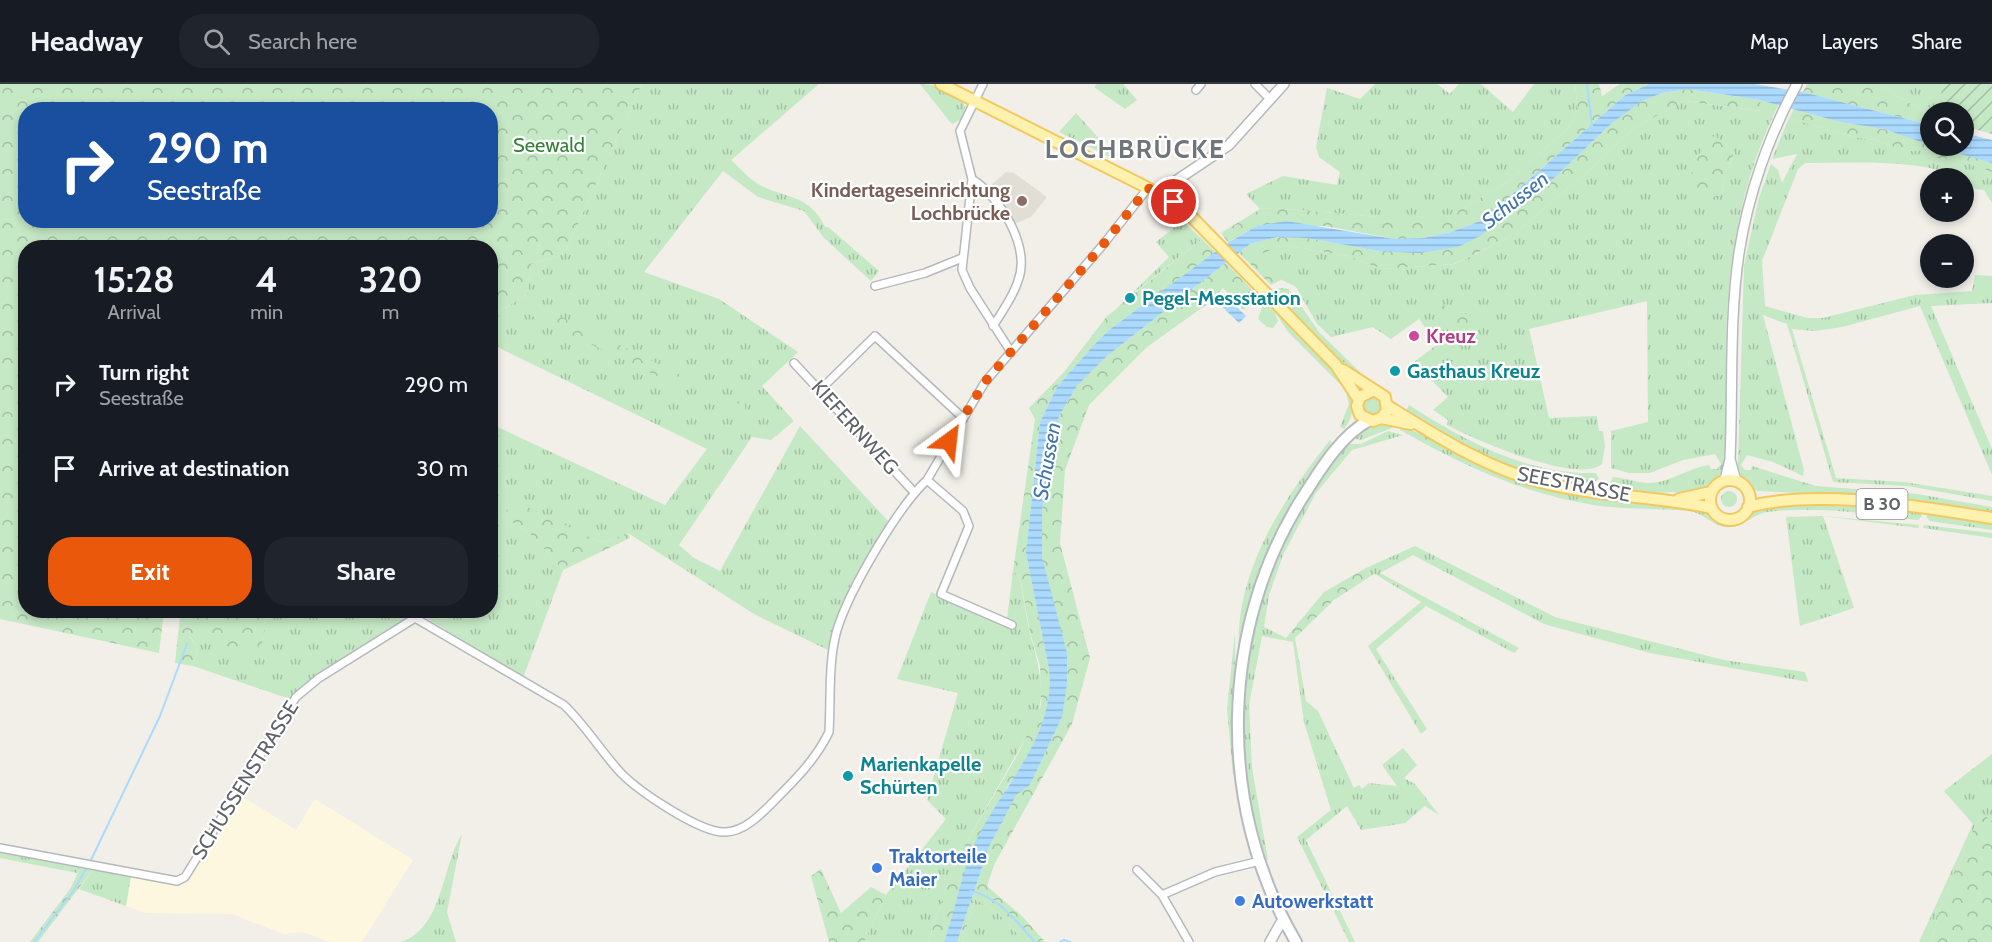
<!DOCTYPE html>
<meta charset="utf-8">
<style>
body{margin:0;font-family:Cabin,sans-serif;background:#20242c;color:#f1f3f6;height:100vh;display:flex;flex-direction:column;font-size:22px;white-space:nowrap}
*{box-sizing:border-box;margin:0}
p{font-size:20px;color:#9ea1a6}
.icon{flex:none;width:33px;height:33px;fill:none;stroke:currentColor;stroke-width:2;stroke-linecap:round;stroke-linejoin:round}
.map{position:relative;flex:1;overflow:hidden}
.side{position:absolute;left:18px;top:156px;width:480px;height:378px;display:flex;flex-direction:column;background:#171b24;border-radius:24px;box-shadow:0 3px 9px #0003}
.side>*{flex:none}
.top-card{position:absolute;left:18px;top:18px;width:480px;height:126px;border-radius:24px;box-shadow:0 3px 9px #0003;background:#1a4fa0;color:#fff;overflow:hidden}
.buttons{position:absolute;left:1920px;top:18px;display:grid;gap:12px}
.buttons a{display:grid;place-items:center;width:54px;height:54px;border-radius:50%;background:#171b24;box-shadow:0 3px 9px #0003;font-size:30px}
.pin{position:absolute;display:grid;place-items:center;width:51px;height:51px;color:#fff;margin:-26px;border:3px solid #fff;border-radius:50%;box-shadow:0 2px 6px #0007}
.me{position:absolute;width:66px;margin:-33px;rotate:30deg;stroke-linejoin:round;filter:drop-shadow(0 0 4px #0008)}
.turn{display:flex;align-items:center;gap:21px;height:126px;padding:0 30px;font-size:27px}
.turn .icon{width:78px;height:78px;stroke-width:2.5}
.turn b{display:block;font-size:42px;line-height:51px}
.eta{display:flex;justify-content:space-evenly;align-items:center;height:102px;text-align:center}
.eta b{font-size:36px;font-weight:800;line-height:42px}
.cta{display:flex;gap:12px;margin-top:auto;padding:12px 30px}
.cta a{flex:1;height:69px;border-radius:24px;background:#ea580c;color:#fff;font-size:24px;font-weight:800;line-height:69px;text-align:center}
.cta a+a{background:#20242c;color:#f1f3f6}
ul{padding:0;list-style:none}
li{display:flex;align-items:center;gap:18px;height:84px;padding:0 30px}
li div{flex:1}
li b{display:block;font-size:22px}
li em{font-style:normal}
header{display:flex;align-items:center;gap:36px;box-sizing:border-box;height:84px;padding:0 30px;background:#171b24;border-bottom:2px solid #363941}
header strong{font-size:28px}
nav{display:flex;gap:33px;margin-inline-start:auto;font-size:21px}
.search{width:420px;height:54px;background:#20242c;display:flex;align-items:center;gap:15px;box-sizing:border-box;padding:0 21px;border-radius:24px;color:#9ea1a6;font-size:22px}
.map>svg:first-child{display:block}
.commercial{fill:#fef7e0}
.education{fill:#e1ded6}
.grass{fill:url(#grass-tufts);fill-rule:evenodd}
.forest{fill:url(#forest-crowns);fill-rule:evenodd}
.garden{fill:url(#garden-furrows)}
.water{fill:url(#water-rules)}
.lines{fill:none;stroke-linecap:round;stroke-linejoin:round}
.stream{stroke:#aadaff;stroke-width:2}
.minor-casing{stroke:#b5b8bc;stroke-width:10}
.tertiary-casing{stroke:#b5b8bc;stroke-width:12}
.secondary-casing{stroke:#b6babf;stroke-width:14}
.primary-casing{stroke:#f2c960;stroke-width:14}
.minor{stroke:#fff;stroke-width:7}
.tertiary{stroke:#fff;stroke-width:9}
.secondary{stroke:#fff;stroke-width:10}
.primary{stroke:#fff2af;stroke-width:10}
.route{stroke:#ea580c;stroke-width:10;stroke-dasharray:0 18}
.education-dot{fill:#8d6e63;stroke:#fff;stroke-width:2}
.culture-dot{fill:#0f9aa8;stroke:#fff;stroke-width:2}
.hotel-dot{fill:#d1479c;stroke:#fff;stroke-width:2}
.shop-dot{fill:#3f7fe0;stroke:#fff;stroke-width:2}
.labels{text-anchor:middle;stroke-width:4.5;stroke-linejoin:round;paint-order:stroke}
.shield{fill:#fff;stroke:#8f9295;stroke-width:1.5}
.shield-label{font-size:18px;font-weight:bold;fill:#5f6368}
.park-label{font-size:20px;fill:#348238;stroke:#fff}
.education-label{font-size:20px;font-weight:bold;fill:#785e54;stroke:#fff;text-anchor:end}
.culture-label{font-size:20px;font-weight:bold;fill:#0d838f;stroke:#fff;text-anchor:start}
.hotel-label{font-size:20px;font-weight:bold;fill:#b23c85;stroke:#fff;text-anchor:start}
.street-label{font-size:20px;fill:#5f6368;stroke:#fff}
.shop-label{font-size:20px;font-weight:bold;fill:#366cbe;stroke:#fff;text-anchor:start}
.water-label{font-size:21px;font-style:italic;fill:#4174aa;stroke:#fff}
.district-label{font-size:26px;font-weight:bold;letter-spacing:1.5px;fill:#70757a;stroke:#fff}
</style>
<header>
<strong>Headway</strong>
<div class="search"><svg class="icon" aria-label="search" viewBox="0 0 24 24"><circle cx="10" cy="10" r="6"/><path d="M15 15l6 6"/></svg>Search here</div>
<nav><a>Map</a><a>Layers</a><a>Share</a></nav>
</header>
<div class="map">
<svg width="1992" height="858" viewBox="0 0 1992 858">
<defs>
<pattern id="grass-tufts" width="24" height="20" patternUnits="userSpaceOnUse" patternTransform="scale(1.5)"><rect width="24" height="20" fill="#c5e8c5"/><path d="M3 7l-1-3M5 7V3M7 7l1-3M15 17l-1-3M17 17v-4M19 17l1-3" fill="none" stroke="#a3c0a4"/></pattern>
<pattern id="forest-crowns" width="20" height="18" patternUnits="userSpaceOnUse" patternTransform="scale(1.5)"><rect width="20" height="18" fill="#c5e8c5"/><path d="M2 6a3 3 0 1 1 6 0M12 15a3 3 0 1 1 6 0" fill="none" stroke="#a3c0a4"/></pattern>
<pattern id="garden-furrows" width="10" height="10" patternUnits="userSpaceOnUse" patternTransform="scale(1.5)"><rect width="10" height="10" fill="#c5e8c5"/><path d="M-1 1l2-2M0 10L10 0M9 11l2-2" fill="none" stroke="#a3c0a4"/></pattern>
<pattern id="water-rules" width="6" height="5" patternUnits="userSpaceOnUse" patternTransform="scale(1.5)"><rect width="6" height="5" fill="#aadaff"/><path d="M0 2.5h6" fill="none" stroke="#8eb4d2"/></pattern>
</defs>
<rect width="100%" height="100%" fill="#f1efe8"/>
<path class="commercial" d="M234 707 296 746 315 715 413 776 362 858H330L302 848 284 850 232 830 145 829 126 822 131 792 172 800 174 793 182 791Z"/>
<path class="education" d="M1006 88 1014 89 1047 113 1031 133 1014 140 1003 121 988 104Z"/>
<path class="grass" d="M642 0H819L731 76C740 84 749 95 760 101 789 116 809 110 825 143H828L879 187 871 197 824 154 804 127 758 113 723 87 644 188 719 215 798 268 762 302 794 337 771 356 752 353 679 461 694 474 720 487 800 342 888 437 860 487 832 568 754 530 628 449 602 459 513 417 503 432 533 452 563 486 523 594 425 533 412 531 306 599 290 615 193 582 198 563 189 551 200 546 262 561 266 527 490 526 491 340 665 421 707 365 491 260V232L528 210 531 180 564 170Z
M920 0C935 0 957 7 965 22L963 34 953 40 950 38Z
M1097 0H1123L1137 16 1125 25 1094 3Z
M1375 0H1437L1450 10 1459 0H1481L1513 28 1534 0H1575L1578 26 1570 42 1508 98 1447 133H1379L1275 124 1260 125 1246 110 1283 92 1337 101 1340 88 1319 73 1316 63 1327 4 1360 15Z
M1877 0H1944L1935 28 1930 31Z
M1760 16 1779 20C1749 78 1733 149 1728 214 1723 270 1729 327 1723 383 1720 391 1716 398 1709 402 1692 411 1623 411 1610 399L1613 393C1624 394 1635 398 1646 399 1668 400 1688 384 1709 381L1711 385H1717L1721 380 1715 370 1683 376 1650 389H1629L1611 384V347L1648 338 1647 217 1529 245 1549 334 1597 332 1599 347H1603L1605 362 1602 380C1576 401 1474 355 1447 341L1448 336 1433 326 1448 313 1414 278 1438 260 1419 235 1391 255 1373 243 1331 253 1317 240 1296 203 1278 194 1260 170 1284 161 1348 172 1382 185 1455 180 1510 153 1592 84 1634 44 1684 17 1761 27ZM1714 53 1735 69 1724 93 1722 111Z
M1076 29 1114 71 1112 74 1059 48Z
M1789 34 1853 53 1875 56 1905 67 1924 66 1934 74 1955 75 1992 88V119L1984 106 1964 103V94H1951V89C1903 75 1855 79 1805 79L1798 85 1762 177 1765 222 1807 234H1823L1915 211 1972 207 1975 191 1992 192V219L1931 222 1992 365V391L1920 222 1842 243 1815 247 1792 245 1836 394 1904 398 1992 412V417L1908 402 1833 398 1787 240 1763 231 1804 386 1803 392 1773 378 1747 371 1741 381 1745 386H1751L1752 382 1816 402 1917 410 1992 423V429L1871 412 1757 407 1741 393 1738 382 1744 182 1758 117 1771 80 1778 86 1782 99 1797 70 1772 75Z
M1177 132 1202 155 1135 208 1142 217 1124 230 1112 229 1169 173 1156 158 1179 140Z
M1280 204 1288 205 1292 209 1319 248 1368 296C1332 275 1306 241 1278 211L1276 205Z
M1264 217 1275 229 1278 237 1273 244 1267 243 1258 235Z
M1268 217 1344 298C1353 315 1357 328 1344 345L1340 343 1349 320 1345 305 1288 248Z
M1369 311 1379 312 1383 327 1374 333 1364 329 1362 319Z
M1409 321C1465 357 1527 391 1596 389L1599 395 1590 400 1509 383 1405 330Z
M1385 339 1397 342 1361 356 1355 355 1362 345Z
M1400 342 1421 350 1470 376 1543 403 1606 416 1685 421 1706 425 1716 435 1729 439 1741 435 1754 425 1798 420 1906 426 1920 428 1922 432 1918 436 1909 435C1866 429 1812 422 1768 428 1754 429 1745 442 1731 443 1715 445 1705 429 1689 427 1658 424 1626 426 1594 421 1523 410 1462 381 1400 346Z
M1388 347 1403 351 1352 366 1316 409 1283 471 1269 511 1264 543 1286 554 1290 549 1295 554 1306 617 1318 627 1354 704 1359 701 1362 705 1369 699 1397 702 1382 681 1403 664 1417 681 1404 694 1415 700 1439 731 1425 722 1405 739 1361 746 1347 722 1306 756 1355 858H1349L1297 753 1331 726 1304 638 1293 558 1262 552 1249 621 1252 684 1268 776H1264L1262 769C1240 683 1236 600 1262 514 1266 500 1269 484 1276 470 1294 431 1320 394 1347 360H1361Z
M1330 356 1332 358C1287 424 1254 490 1239 569 1234 489 1282 417 1330 356Z
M1721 415a8 8 0 1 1 16 0a8 8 0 1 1-16 0Z
M1930 429 1992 439V446L1930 437 1926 433Z
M1823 432 1919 441 1918 444 1823 432 1854 524 1800 542 1786 433Z
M1924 441 1992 449V454L1923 444Z
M1415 462 1555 533 1724 576 1805 588 1808 598 1650 569 1544 540 1413 471 1380 489 1519 564 1514 569 1426 522 1376 565 1427 645 1421 650 1368 562 1421 518 1375 490 1371 492 1366 484Z
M1013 487 1020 493C1023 512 1026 531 1030 550 1038 579 1046 604 1037 634L965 761 948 798 928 858H864L886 811 946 735 927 716 958 609 897 595 931 508 1013 544 1015 538 1007 535Z
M1235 549 1236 689 1233 691 1227 625Z
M1992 670V737L1985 732 1976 739 1940 825 1931 858H1919L1973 740 1944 707Z
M462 750 447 828 456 858H401C444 843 441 783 462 750Z
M0 767 81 783 77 789 0 774Z
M94 784 131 792 126 822 79 805Z
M975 815 998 829 1025 858H962Z"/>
<path class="forest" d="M0 0H642L564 170 531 180 528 210 491 232 490 164H26V526L164 527 159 569 0 535ZM26 26H490V136H26Z
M1575 0H1599L1602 12 1620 0H1649L1624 12 1483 136 1451 148 1424 154 1394 155 1326 142H1257L1228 158 1221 149 1260 125 1275 124 1380 133H1447L1508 98 1570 42 1578 26Z
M1807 0H1877L1930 31V41L1803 8Z
M1688 5 1760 16 1762 27 1684 17 1634 44 1592 84 1510 153 1454 180 1382 185 1348 172 1284 161 1261 170 1281 196 1271 201 1239 169 1250 160 1277 153 1307 154 1379 167 1458 163 1509 131 1550 98 1611 40 1642 17 1662 9Z
M1794 25 1840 38 1884 45 1992 79V88L1955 75 1934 74 1924 66 1905 67 1875 56 1853 53 1789 34Z
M1714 52 1730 61 1735 68 1724 93 1722 111 1696 120C1686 90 1692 74 1714 52Z
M1202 155 1216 169 1109 246 1093 262 1057 303 1040 338 1026 469 1049 585C1053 625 1037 672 1008 701L944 858H928L948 798 965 761 1018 670 1041 621 1040 582 1030 548 1020 493 1013 487 1035 335 1029 324 1064 288 1107 232 1119 224 1124 230 1141 217 1135 209Z
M1226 179 1257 211 1244 226 1223 204 1210 218 1147 263 1089 321 1065 386 1060 459 1090 574 1072 640 994 781 987 802 1023 833 1045 858H1025L998 829 975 815 962 858H957L989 763 1016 710 1030 701 1062 633 1047 499 1042 473V426L1059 332 1077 302 1107 272Z
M1431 211 1448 225 1472 232 1473 251 1465 252 1460 262 1450 264 1448 246 1423 218Z
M530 226 562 233 683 292 680 303 528 230Z
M721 310 745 320 746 331 742 333 718 320 716 314Z
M513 416 602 459 628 449 630 454 563 486 533 452 503 432Z
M1366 484 1371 492 1334 516 1295 554 1290 549 1324 508Z
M174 527H266L262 561 248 571 207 554 200 546 189 552 198 563 193 582 175 579 180 531Z
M1985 732 1992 737V858H1931L1940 825 1976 739Z
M81 783 94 784 38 858H30L70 805Z
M821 785 841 829 871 803 886 811 864 858H829L811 792Z"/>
<path class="garden" d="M1944 0H1992V50L1964 42V28H1935Z"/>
<path class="water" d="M1649 0H1754L1803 8 1930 41V61L1884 45 1840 38 1760 16 1688 5 1662 9 1642 17 1611 40 1550 98 1480 152 1458 163 1419 169 1379 167 1307 154 1277 153 1250 160 1107 272 1077 302 1059 332 1042 426V473L1067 569V600L1062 633 1030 701 1016 711 989 763 957 858H944C955 828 960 796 972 766 998 704 1056 657 1049 585L1026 469 1040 338 1057 303 1093 262 1109 246 1229 158 1257 142 1286 137 1394 155 1424 154 1451 148 1483 136 1624 12Z
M1964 49 1992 56V79L1933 62H1964Z
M1223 210 1246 232 1239 239 1216 217Z"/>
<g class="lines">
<path class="stream" d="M1587 0 1592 42
M91 776 160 632 187 560
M970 807C997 811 1018 839 1035 858
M34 858 74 806 87 783
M1060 858 1064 856 1070 858"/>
<g class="minor-casing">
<path id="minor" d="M983 0 960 47 972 95 962 186 970 204 1011 268
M1255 0 1270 15
M1196 6 1201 0
M972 95C1000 113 1031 162 1018 197 1013 213 1002 228 993 242
M875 202 925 189 962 174
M794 279 914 408
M821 305 875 252 962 333
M927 396 963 427 969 442 941 510 1012 541
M0 764 177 797 185 793 296 613 319 594 415 534 564 621C586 642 600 666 620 688 637 706 701 750 726 748 746 747 762 729 775 716 796 695 816 675 829 648 831 616 828 577 837 546 849 507 897 424 927 396L985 298 1102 162 1148 104
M1137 786 1162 811 1189 858
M1162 811 1215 788 1260 777"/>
</g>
<g class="tertiary-casing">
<path id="tertiary" d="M1164 112 1177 96 1229 61 1284 0
M1730 375 1736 397
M1725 396 1730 375C1733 307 1729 236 1739 169 1748 111 1769 51 1797 0
M1270 858 1283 835"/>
</g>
<g class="secondary-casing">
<path id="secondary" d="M1296 858C1215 721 1219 541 1306 408 1322 383 1341 352 1368 337"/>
</g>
<g class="primary-casing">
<path id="primary" d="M941 0 1148 104 1184 125 1336 281 1359 316
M1343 286 1385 313 1387 327 1381 334 1373 337 1360 331 1357 322 1360 313 1372 307
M1388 322C1433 350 1478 379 1530 395 1589 413 1652 411 1712 424
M1381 334 1411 340
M1710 416a20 20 0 1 1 40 0a20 20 0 1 1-40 0Z
M1679 415 1711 408
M1748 423C1819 404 1920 423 1992 434"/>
</g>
<use href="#minor" class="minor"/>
<use href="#tertiary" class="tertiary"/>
<use href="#secondary" class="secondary"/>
<use href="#primary" class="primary"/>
</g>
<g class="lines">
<path class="route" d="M949 357 985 298 1102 162 1148 104 1174 118"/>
</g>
<circle class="education-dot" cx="1022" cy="117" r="6"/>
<g class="culture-dot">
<circle cx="1130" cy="214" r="6"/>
<circle cx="1395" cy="287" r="6"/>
<circle cx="848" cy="692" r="6"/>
</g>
<circle class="hotel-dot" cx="1414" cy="252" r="6"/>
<g class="shop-dot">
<circle cx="877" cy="784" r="6"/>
<circle cx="1240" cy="817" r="6"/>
</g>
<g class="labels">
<rect class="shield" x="1856.5" y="405" width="51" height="30" rx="4.5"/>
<g class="shield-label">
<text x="1882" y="426">B 30</text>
</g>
<g class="park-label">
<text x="549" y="68">Seewald</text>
</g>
<g class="education-label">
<text x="1010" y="113">Kindertageseinrichtung<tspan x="1010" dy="23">Lochbrücke</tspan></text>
</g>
<g class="culture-label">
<text x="1142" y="221">Pegel-Messstation</text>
<text x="1407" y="294">Gasthaus Kreuz</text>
<text x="860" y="687">Marienkapelle<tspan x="860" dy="23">Schürten</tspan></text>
</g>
<g class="hotel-label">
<text x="1426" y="259">Kreuz</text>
</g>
<g class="street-label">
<text transform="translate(855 343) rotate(48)" y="7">KIEFERNWEG</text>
<text transform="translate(1574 400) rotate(11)" y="7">SEESTRASSE</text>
<text transform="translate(245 696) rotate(-58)" y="7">SCHUSSENSTRASSE</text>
</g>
<g class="shop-label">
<text x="889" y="779">Traktorteile<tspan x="889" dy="23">Maier</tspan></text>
<text x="1252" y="824">Autowerkstatt</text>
</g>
<g class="water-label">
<text transform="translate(1515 116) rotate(-38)" y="7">Schussen</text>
<text transform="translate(1047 377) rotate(-80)" y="7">Schussen</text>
</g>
<g class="district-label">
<text x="1135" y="74">LOCHBRÜCKE</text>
</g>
</g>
</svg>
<div class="buttons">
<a><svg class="icon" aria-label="search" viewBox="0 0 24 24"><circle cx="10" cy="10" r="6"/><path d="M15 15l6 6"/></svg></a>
<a>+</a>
<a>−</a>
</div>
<div class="pin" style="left:1174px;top:118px;background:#d93025"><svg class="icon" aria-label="arrive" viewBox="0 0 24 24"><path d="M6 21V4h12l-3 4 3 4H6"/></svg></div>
<svg class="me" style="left:949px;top:357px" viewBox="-20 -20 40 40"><path d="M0-17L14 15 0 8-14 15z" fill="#ea580c" stroke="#fff" stroke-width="4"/></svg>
<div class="top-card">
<div class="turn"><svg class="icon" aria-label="right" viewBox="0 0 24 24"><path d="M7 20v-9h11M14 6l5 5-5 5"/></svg><div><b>290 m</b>Seestraße</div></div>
</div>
<section class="side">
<div class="eta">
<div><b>15:28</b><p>Arrival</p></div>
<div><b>4</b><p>min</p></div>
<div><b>320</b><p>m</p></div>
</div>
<ul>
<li><svg class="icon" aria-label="right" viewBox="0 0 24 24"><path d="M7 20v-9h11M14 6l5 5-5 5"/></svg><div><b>Turn right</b><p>Seestraße</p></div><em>290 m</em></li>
<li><svg class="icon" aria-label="arrive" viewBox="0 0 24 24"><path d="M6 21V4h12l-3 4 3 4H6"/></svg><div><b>Arrive at destination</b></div><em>30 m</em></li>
</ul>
<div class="cta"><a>Exit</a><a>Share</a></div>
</section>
</div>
